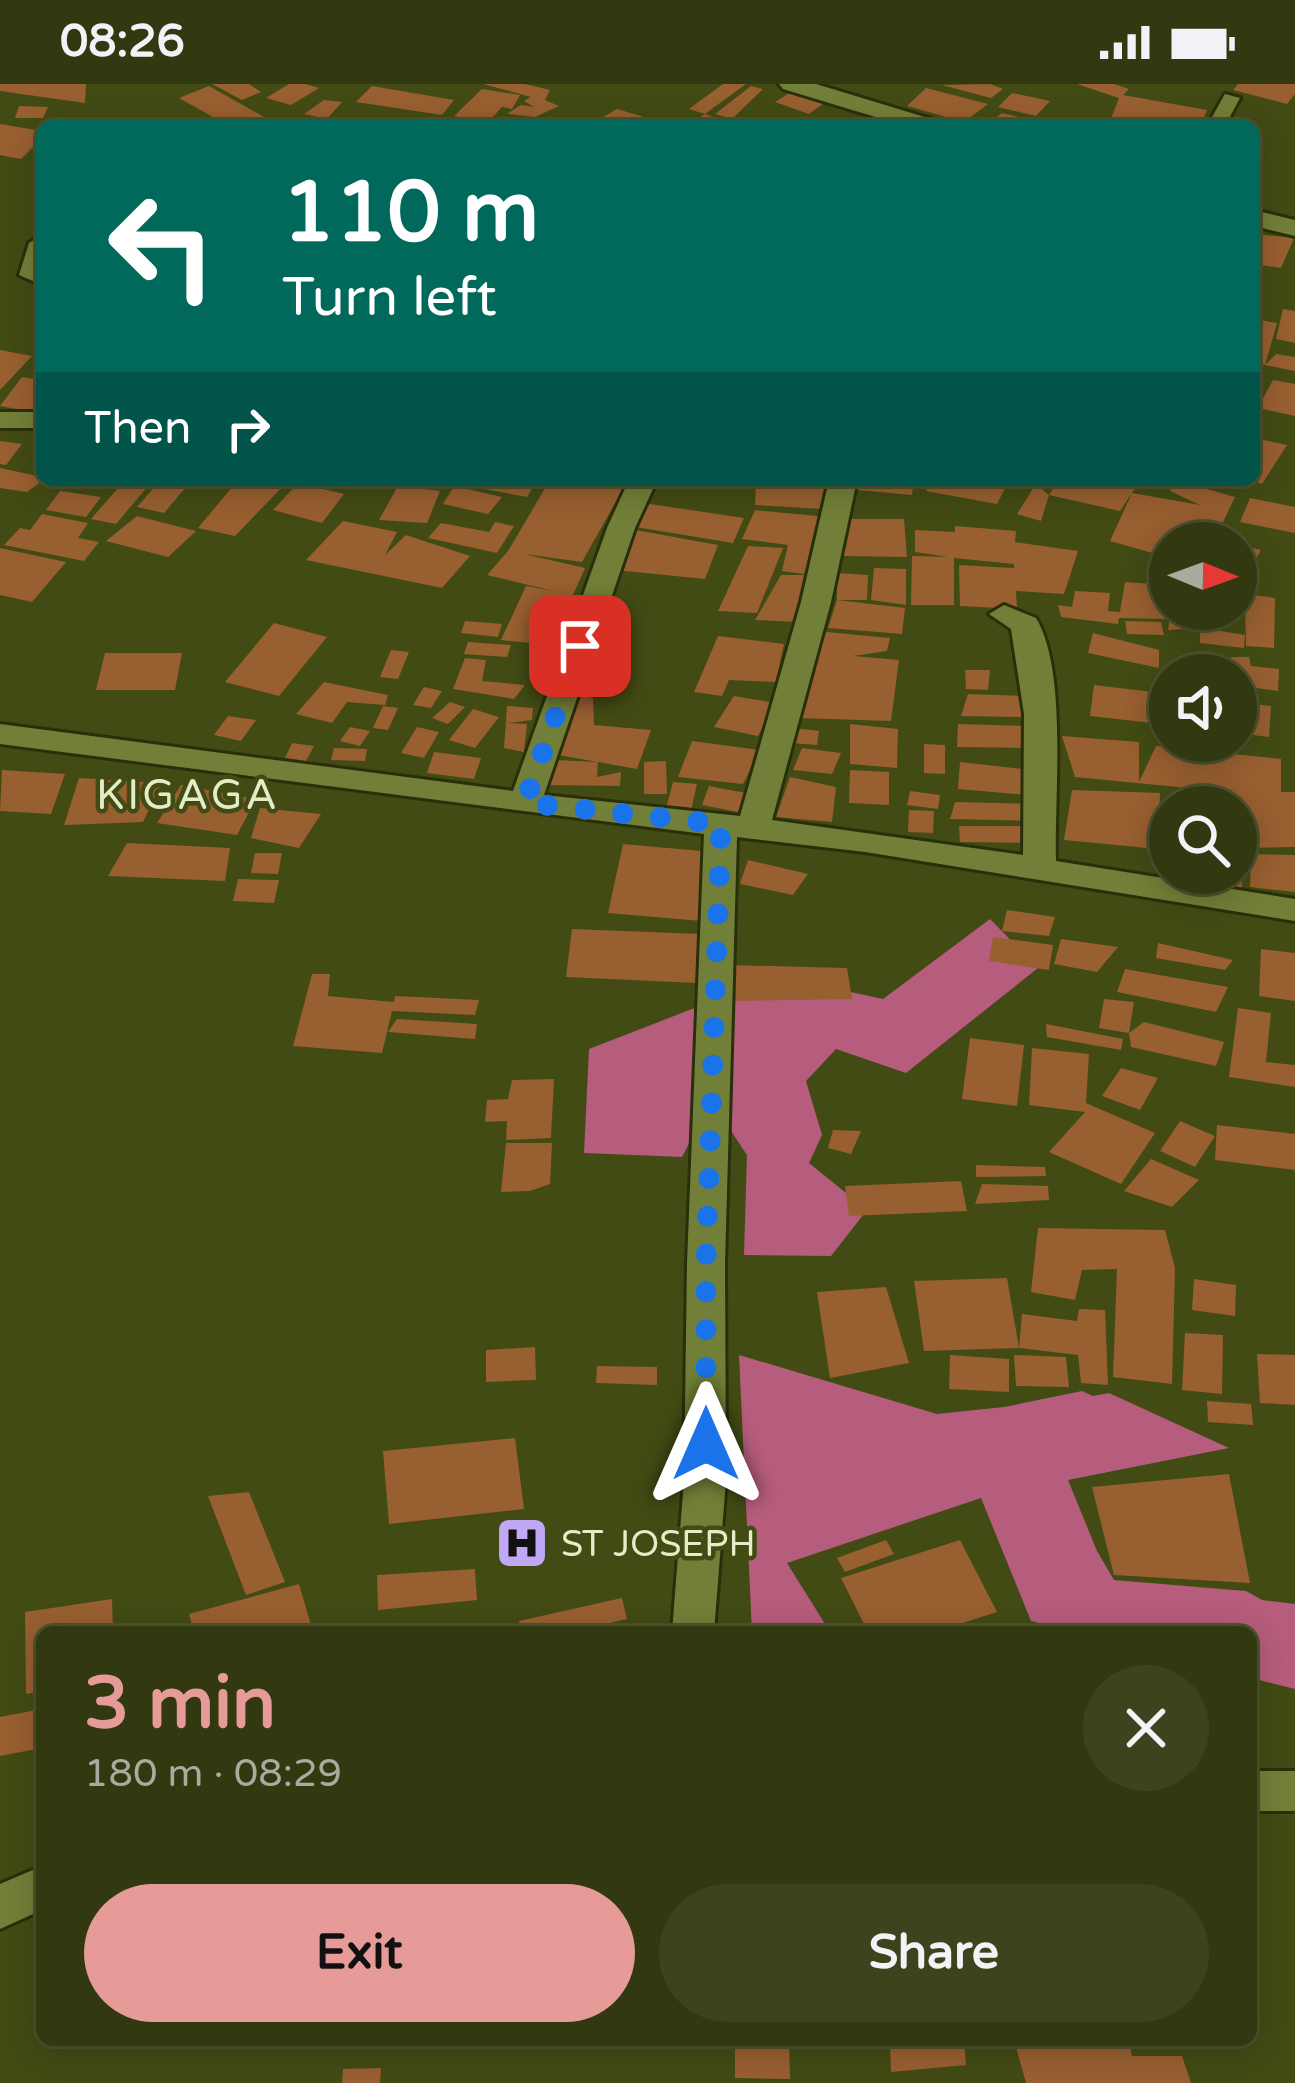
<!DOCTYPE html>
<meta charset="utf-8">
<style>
body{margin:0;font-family:"Varela Round",sans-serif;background:#3d431d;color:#f1f3f6;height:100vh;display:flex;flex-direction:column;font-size:45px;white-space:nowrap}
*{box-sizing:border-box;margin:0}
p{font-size:39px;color:#a8ac9e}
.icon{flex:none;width:66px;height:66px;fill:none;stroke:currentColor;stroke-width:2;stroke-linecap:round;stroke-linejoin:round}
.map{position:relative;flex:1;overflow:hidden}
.panel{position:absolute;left:36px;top:1542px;width:1221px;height:420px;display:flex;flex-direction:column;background:#32380f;border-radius:18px;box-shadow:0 6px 30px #0003,0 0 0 3px #4d522f}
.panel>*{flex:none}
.top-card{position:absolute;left:36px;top:36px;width:1224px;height:366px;border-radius:18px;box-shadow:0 6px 30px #0003,0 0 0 3px #4d522f;background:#00695c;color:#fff;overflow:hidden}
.needle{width:78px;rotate:91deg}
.fabs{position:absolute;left:1149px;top:438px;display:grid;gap:24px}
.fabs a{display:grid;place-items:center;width:108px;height:108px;border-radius:50%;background:#32380f;box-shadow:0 6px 30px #0003,0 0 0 3px #4d522f;font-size:60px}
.pin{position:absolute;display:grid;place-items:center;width:102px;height:102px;color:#fff;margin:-51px;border-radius:24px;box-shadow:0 6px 18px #0006}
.me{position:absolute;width:132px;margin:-66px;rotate:0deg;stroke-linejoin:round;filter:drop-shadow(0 0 9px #0008)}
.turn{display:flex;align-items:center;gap:42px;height:252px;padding:0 48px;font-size:54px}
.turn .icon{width:156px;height:156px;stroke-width:2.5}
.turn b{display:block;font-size:84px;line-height:102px}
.then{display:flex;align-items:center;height:114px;padding:0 48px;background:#0003;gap:24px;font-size:45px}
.round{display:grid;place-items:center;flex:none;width:126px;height:126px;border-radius:63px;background:#3d431d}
.head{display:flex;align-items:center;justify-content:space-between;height:204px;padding:0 48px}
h1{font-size:72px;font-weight:700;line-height:90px;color:#e69b98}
.primary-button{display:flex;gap:24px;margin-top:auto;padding:24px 48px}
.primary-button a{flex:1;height:138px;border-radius:72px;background:#e69b98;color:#111;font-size:48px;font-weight:700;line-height:138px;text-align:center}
.primary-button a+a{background:#3d431d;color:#f1f3f6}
.status{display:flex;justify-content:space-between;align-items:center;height:84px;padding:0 60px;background:#32380f;direction:ltr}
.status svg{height:33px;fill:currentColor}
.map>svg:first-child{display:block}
.forest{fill:#b65c7d}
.building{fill:#985f30}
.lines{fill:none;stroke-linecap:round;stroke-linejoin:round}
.lane-casing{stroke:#293009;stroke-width:6}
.street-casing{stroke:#293009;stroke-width:6}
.lane{fill:#727f38;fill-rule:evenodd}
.street{fill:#727f38;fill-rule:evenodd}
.route{stroke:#1a73e8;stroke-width:21;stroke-dasharray:0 37.8}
.labels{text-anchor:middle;stroke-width:9;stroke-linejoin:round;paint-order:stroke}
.poi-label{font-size:36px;fill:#e4edc8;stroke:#424b14;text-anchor:start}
.quarter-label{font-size:42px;letter-spacing:3px;fill:#e4edc8;stroke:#424b14}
</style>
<div class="status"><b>08:26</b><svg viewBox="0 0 49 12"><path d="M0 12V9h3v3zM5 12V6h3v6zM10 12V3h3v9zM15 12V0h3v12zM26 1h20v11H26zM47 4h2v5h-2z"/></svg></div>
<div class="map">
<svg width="1295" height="1999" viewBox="0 0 1295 1999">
<rect width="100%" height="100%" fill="#424b14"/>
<path class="forest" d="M990 835 1038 884 906 989 836 965 806 997 822 1051 809 1079 867 1126 831 1172 744 1171 747 1071 711 1017 682 1073 584 1069 589 965 777 892 883 915Z
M739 1271 937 1330 1004 1323 1082 1307 1093 1312 1109 1309 1229 1364 1068 1396 1097 1467 1114 1496 1246 1507 1262 1516 1295 1520V1605L1251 1594V1548H1074L1031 1537 981 1414 787 1479 830 1548H752Z"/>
<path class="building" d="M0 0H86L85 19 0 7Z
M212 0H249L261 8 242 16Z
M289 0H305L319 4 291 21 266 14Z
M483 0H525L550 6 545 16 559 22 535 33 507 30 521 21 534 23 524 17 531 13Z
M723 0H746L705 30 737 42H685L705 30 689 25Z
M990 0 1003 5 991 14 942 1Z
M1077 0H1114L1129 5 1123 11 1207 26 1201 42H1108L1119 14Z
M1238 0H1295V10L1287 20 1233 6Z
M209 2 264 33 229 42 179 14Z
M372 2 454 16 442 31 356 18Z
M751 2 763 5 732 35 715 30Z
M926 4 988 20 964 38 907 22Z
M482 5 520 11 512 25 502 23 487 39 454 32Z
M793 7 824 19 809 30 775 18Z
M1012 9 1050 17 1036 32 998 23Z
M324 16 342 18 327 35 304 30Z
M19 22 48 23 43 34H15Z
M617 25 644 33 631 42 596 37Z
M1002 29 1040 38 1035 42H985Z
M0 40 42 47V54L21 75 0 71Z
M1254 150 1294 154 1281 184 1254 180Z
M1283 225 1295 227V259L1276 255Z
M1254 235 1277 239 1265 281 1276 270 1295 273V287L1265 281 1254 279Z
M0 266 32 272 0 306Z
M22 293 42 296V320L35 328 0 322Z
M1273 296 1295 300V332L1258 324Z
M1254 354 1287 361 1262 400 1254 396Z
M0 357 22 360 6 381 0 380Z
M0 384 42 393V397L27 408 0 404Z
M125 396H153L116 440 91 435Z
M161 396H192L164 429 137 423Z
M238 396H289L235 452 198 444Z
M461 396H537L527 413 458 400Z
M550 396H628L582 478 524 470 585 484 551 561 501 556 526 502 553 507 487 491 508 467Z
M764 396H836L825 425 755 421 756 401Z
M859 396H914L912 411 857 406Z
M933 396H1009L997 420 926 407Z
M1059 396H1165L1159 404 1139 398 1132 409 1200 421 1170 407 1175 396 1235 413 1213 459H1170V474L1110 457 1132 409 1120 427 1049 411Z
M298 399 344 410 322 439 273 426Z
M1036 400 1049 411 1041 437 1017 430Z
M398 402 440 407 427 439 379 436Z
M454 402 502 413 488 430 443 420Z
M60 407 101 413 86 433 46 426Z
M1250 414 1295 423V449L1240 438Z
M643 419 744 434 733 459 636 443Z
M755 426 827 433 811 491 782 487 788 461 742 455Z
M42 430 88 439 78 454 99 458 84 477 4 461 20 444 30 446Z
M137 432 196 447 168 473 106 457Z
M841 435H904L907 473 843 472Z
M343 437 397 448 385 471 406 451 470 472 442 504 306 476Z
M495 438 514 442 497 469 428 454 441 439 489 448Z
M955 442 1016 447 1015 458 1078 467 1064 510 1016 507 1017 525 960 522 959 481 1014 484V480L954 474V521H911L912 472 948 473 915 468V446L955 448Z
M630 445 718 461 705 495 615 486Z
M1236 460 1261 466 1251 484 1236 480Z
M748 462 783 464 757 529 718 527Z
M0 464 66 478 32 518 0 511Z
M874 484 906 485V521L871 516Z
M837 489 868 491 867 516H837L905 524 902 550 828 544 837 516Z
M781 491H811L797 538 755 536Z
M1125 498 1167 501 1165 535 1119 534 1118 540 1061 533 1058 521 1072 523 1075 507 1110 509 1108 527 1120 528Z
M1245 510 1275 514 1274 564 1246 562Z
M1171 525H1200V529L1217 533 1220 547 1245 551 1244 564 1200 559V544L1168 546Z
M465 537 502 540 498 553 461 549Z
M1125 537 1161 538 1164 551 1127 550Z
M274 539 327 553 279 612 225 598Z
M816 547 890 554 887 567 853 572 899 576 891 637 798 634Z
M1093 549 1159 566V584L1088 569Z
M718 552 784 560 776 598 729 596 722 612 694 608Z
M468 558 511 561 507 573 464 570Z
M391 566 409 568 398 595 380 593Z
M105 569H182L175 606H96Z
M1231 573H1249L1251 582 1279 585 1278 607 1236 601V591H1228Z
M465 574 486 576 482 597 525 601 514 615 453 605Z
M965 586H990L988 606 966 605Z
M324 598 388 611 385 621 347 618 332 639 296 630Z
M1094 601 1170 610V641L1090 632Z
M424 603 442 607 431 624 413 621Z
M576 610 593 614 594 641 651 646 637 685 598 678 597 693 621 688 620 702 545 701 556 676 598 678 558 671Z
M968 610 1022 612V633L961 632Z
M734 612 775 619 758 652 714 643Z
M450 618 465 623 448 640 432 634Z
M1236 618 1271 622 1269 653 1236 649Z
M383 622 398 624 388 646 373 644Z
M507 622 533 624 532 636 508 639 527 640 524 668 504 664Z
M473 625 499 633 475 664 449 656Z
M228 632 256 636 241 657 214 651Z
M850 640 898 645 897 684 850 680Z
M958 640 1024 642 1027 664 957 663Z
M350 643 370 647 360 662 340 657Z
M417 643 439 648 424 674 401 669Z
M793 644 819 647 817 661 791 659Z
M1062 652 1139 658V698L1156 662 1281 675V708H1295V763L1236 764V723H1222L1219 707 1075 693Z
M692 657 760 666 743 700 678 693Z
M292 659 314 662 306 677 285 674Z
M924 660 945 661V690L924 689Z
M334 664 367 665 365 677 331 676Z
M802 664 841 669 832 690 793 686Z
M434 668 481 674 474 695 427 689Z
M666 677 667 710H644V678Z
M960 678 1032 686 1028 711 958 705Z
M2 686 65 690 51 730 0 727Z
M850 686 889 688V721L849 719Z
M790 693 836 703 832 738 776 733Z
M79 694 162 699 143 738 64 741Z
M673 698 697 700 691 727 666 724Z
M181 701 256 715 237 751 157 739Z
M709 702 746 709 738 728 702 721Z
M1072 706 1160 709 1158 765 1064 756Z
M910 707 940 711 938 725 907 721Z
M955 718 1036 720 1037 737 950 735Z
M260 724 321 730 299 764 251 754Z
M909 726 934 727 933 749 908 748Z
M959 742H1034L1036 759 960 758Z
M127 759 230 764 225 797 108 792Z
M623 760 713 768 701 837 608 829Z
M255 769H282L278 790 251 789Z
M1251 770 1295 771V808L1250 803Z
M1236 772 1243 773 1242 806 1184 798V789H1236Z
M748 776 808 790 793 811 740 800Z
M238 795 279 796 274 819 233 817Z
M1007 826 1055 833 1049 852 1002 847Z
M572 845 701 850 696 899 566 893Z
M993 853 1053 861 1049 886 989 877Z
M1061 855 1118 863 1097 888 1054 880Z
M1158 859 1233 876 1225 886 1156 874Z
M1261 865 1295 869V917L1259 912Z
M728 881 847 884 852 915 733 917Z
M1125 885 1228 903 1216 928 1117 908Z
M312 890H330L328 912 394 918 395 912 479 916 475 931 392 927 382 969 293 962Z
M1104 915 1134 918 1129 949 1099 944Z
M1238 924 1271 929 1266 978 1295 981V1003L1229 993Z
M397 935 477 940 475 955 388 948Z
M1144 938 1224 958 1216 982 1131 963 1129 949Z
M1046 940 1123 955 1121 966 1047 953Z
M970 954 1024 961 1017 1022 962 1015Z
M1032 964 1089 970 1086 1019 1155 1049 1121 1100 1049 1068 1085 1028 1029 1021Z
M1121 984 1158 994 1140 1026 1102 1012Z
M554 995 551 1054 506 1056 507 1037 485 1038 487 1016 508 1015 512 996Z
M1180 1037 1215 1052 1195 1083 1160 1067Z
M1217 1041 1295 1050V1086L1215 1076Z
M833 1046 861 1047 851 1070 828 1064Z
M506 1059H552L550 1100 530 1107 501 1108Z
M1151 1075 1199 1096 1172 1123 1124 1107Z
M976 1081 1045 1083 1046 1092 976 1093Z
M961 1097 967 1127 849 1132 845 1102Z
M982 1100 1048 1102 1049 1116 975 1120Z
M1038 1144 1165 1146 1175 1184 1172 1300 1113 1293 1117 1185 1082 1186 1075 1216 1031 1208Z
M1007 1194 1019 1264 1022 1230 1077 1237 1079 1225 1105 1226 1108 1301 1081 1299 1078 1271 1019 1264 924 1267 914 1197Z
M1194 1195 1236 1201 1235 1232 1192 1226Z
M886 1203 909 1279 830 1294 817 1208Z
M1185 1249 1223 1251 1222 1310 1182 1306Z
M535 1263 536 1296 486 1298V1266Z
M1257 1270 1295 1271V1321L1260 1319Z
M950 1271 1009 1275V1308L949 1305Z
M1014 1271 1066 1273 1069 1303 1016 1302Z
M597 1282 657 1283V1301L596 1299Z
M1207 1317 1251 1320 1253 1341 1208 1338Z
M515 1354 524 1425 389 1440 383 1367Z
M1229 1390 1250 1499 1114 1491 1092 1403Z
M249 1408 285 1498 246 1511 208 1412Z
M886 1456 894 1470 845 1488 837 1474Z
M960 1456 997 1528 935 1548H868L841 1494Z
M475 1485 477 1516 378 1526 377 1491Z
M299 1500 313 1548H194L189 1530Z
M622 1514 627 1535 570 1548H522L519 1537Z
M112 1515 113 1548H42V1607L26 1610 25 1528Z
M42 1625V1664L0 1672V1633Z
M735 1956H789L790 1995 735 1994Z
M890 1956H964L966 1981 891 1988Z
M1014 1956H1129L1132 1972H1182L1191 1999H1026Z
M381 1984 380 1999H342L343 1985Z"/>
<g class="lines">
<g class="lane-casing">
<path id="lane" d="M1225 10 1240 14 1225 42H1207Z"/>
</g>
<g class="street-casing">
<path id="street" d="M779 0H816L938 37 942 42H905L783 5Z
M1254 126 1295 136V152L1254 142Z
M42 151V201L19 191 29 159Z
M0 328H42V344H0Z
M629 396H657L635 444 544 711 740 732 801 518 829 396H857L831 518 772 736 1023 771 1024 630 1011 545 989 530 1004 521 1036 534C1068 587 1054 712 1056 777L1295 815V837L865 768 737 753 725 1179 726 1396 714 1548H672L684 1396 687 1179 704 750 0 660V640L513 707 607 444Z
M1251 1687H1295V1727H1251Z
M42 1782V1826L0 1845V1800Z"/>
</g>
<use href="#lane" class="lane"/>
<use href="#street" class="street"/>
</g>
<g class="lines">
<path class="route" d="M580 562 525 719 721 740 706 1179V1360"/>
</g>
<defs>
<g id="hospital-square" transform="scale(2.7)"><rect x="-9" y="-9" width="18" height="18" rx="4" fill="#c0a8f4" stroke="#424b14"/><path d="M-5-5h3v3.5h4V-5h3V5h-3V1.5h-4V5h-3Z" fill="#111"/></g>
</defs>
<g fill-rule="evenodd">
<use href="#hospital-square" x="522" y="1459"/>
</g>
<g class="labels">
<g class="poi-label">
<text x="561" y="1472">ST JOSEPH</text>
</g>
<g class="quarter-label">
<text x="188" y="725">KIGAGA</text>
</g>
</g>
</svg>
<div class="fabs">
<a><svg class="needle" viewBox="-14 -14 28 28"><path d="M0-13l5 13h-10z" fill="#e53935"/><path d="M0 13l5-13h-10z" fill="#a8ac9e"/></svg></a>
<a><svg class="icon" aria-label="sound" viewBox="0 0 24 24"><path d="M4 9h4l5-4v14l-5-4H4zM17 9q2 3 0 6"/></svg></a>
<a><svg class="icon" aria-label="search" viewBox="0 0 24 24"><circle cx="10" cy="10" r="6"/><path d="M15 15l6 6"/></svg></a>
</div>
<div class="pin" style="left:580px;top:562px;background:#d93025"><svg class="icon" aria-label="arrive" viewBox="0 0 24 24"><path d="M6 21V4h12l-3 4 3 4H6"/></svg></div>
<svg class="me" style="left:706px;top:1360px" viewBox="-20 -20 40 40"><path d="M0-17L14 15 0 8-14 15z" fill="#1a73e8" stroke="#fff" stroke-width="4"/></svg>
<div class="top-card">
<div class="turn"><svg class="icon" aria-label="left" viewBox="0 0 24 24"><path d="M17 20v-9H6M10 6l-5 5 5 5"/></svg><div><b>110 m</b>Turn left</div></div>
<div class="then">Then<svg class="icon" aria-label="right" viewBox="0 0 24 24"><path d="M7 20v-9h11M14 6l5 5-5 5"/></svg></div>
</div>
<section class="panel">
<div class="head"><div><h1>3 min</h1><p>180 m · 08:29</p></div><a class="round"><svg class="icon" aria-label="close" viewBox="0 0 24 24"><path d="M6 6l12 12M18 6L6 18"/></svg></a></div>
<div class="primary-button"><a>Exit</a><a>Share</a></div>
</section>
</div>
